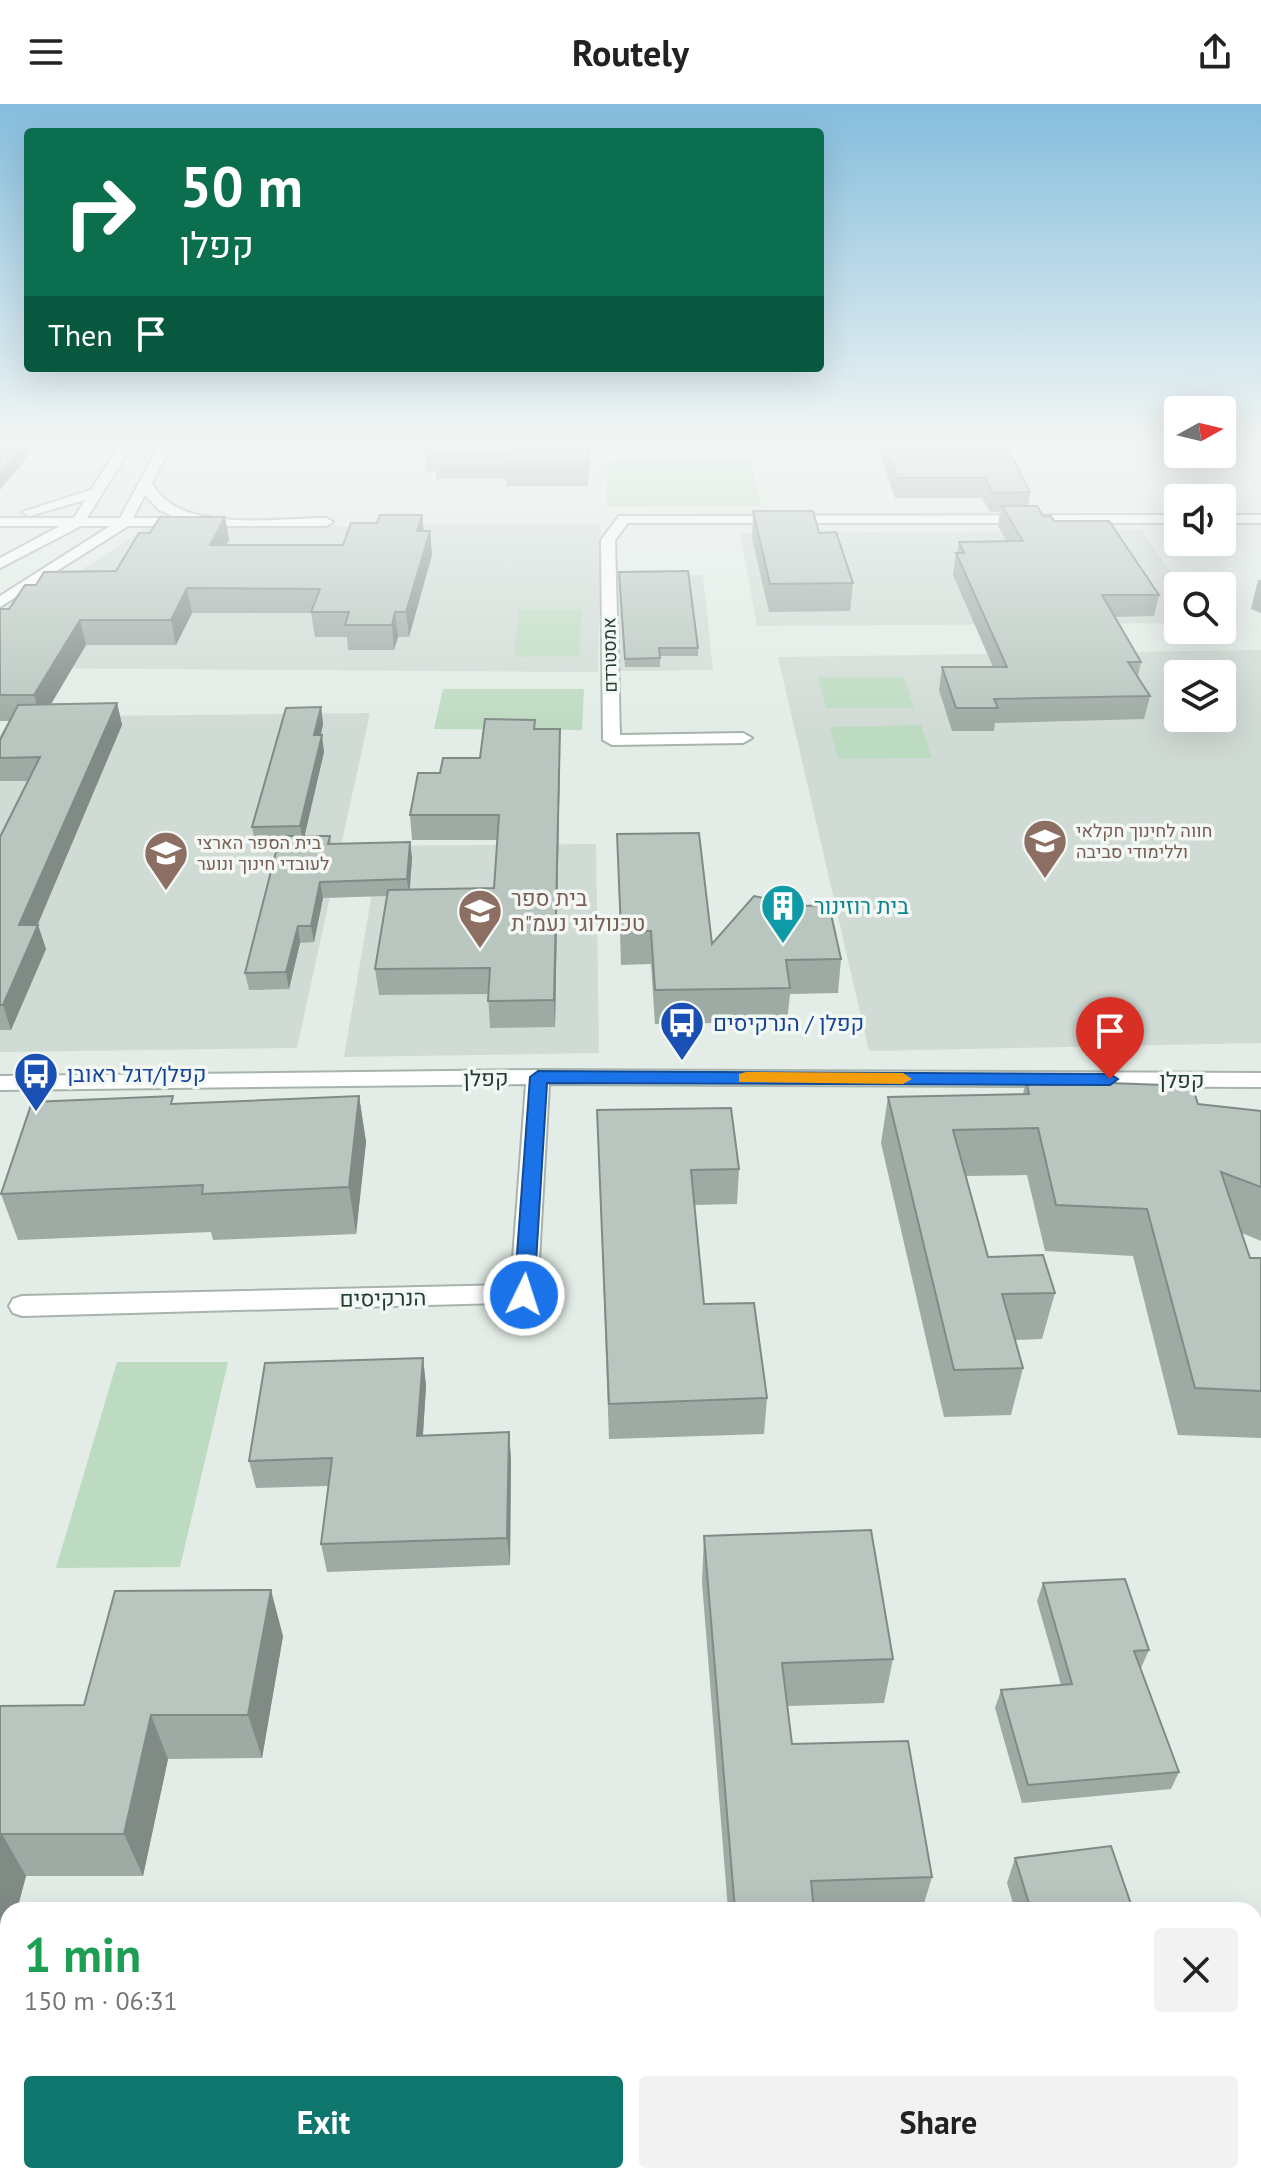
<!DOCTYPE html>
<meta charset="utf-8">
<style>
body{margin:0;font-family:"PT Sans",Heebo,sans-serif;background:#f2f2f2;color:#222;height:100vh;display:flex;flex-direction:column;font-size:30px;white-space:nowrap}
*{box-sizing:border-box;margin:0}
p{font-size:26px;color:#767676}
.icon{flex:none;width:44px;height:44px;fill:none;stroke:currentColor;stroke-width:2;stroke-linecap:round;stroke-linejoin:round}
.map{position:relative;flex:1;overflow:hidden}
.side{position:absolute;left:0px;top:1798px;width:1262px;height:282px;display:flex;flex-direction:column;background:#fff;border-radius:24px 24px 0 0;box-shadow:0 8px 32px #0002}
.side>*{flex:none}
.guide{position:absolute;left:24px;top:24px;width:800px;height:244px;border-radius:8px;box-shadow:0 8px 32px #0002;background:#0b6e4f;color:#fff;overflow:hidden}
.needle{width:52px;rotate:82deg}
.tools{position:absolute;left:1164px;top:292px;display:grid;gap:16px}
.tools a{display:grid;place-items:center;width:72px;height:72px;border-radius:8px;background:#fff;box-shadow:0 8px 32px #0002;font-size:40px}
.pin{position:absolute;display:grid;place-items:center;width:68px;height:68px;color:#fff;margin:-82px -34px;border-radius:50% 50% 50% 0;rotate:-45deg;box-shadow:0 0 8px #0007}
.pin .icon{rotate:45deg}
.me{position:absolute;width:88px;margin:-44px;rotate:4deg;stroke-linejoin:round;filter:drop-shadow(0 0 6px #0008)}
.turn{display:flex;align-items:center;gap:28px;height:168px;padding:0 24px;font-size:36px}
.turn .icon{width:104px;height:104px;stroke-width:2.5}
.turn b{display:block;font-size:56px;line-height:68px}
.then{display:flex;align-items:center;height:76px;padding:0 24px;background:#0003;gap:16px;font-size:30px}
.round{display:grid;place-items:center;flex:none;width:84px;height:84px;border-radius:8px;background:#f2f2f2}
.headline{display:flex;align-items:center;justify-content:space-between;height:136px;padding:0 24px}
h1{font-size:48px;font-weight:700;line-height:60px;color:#1e9e55}
.action{display:flex;gap:16px;margin-top:auto;padding:16px 24px}
.action a{flex:1;height:92px;border-radius:8px;background:#0f766e;color:#fff;font-size:32px;font-weight:700;line-height:92px;text-align:center}
.action a+a{background:#f2f2f2;color:#222}
header{display:flex;justify-content:space-between;align-items:center;height:104px;padding:0 24px;background:#fff;font-size:36px;font-weight:700}
.map>svg:first-child{display:block}
.built{fill:#d1dbd5;fill-rule:evenodd}
.green{fill:#bddbc1}
.lines{fill:none;stroke-linecap:round;stroke-linejoin:round}
.minor-casing{stroke:#a6b4ac;stroke-width:4}
.minor{fill:#fff;fill-rule:evenodd}
.wall{fill:#9eaaa4}
.shaded-wall{fill:#818b86}
.building{fill:#b8c6bf;stroke:#818b86;stroke-width:2}
.route{fill:#1a73e8;stroke:#114b97;stroke-width:2}
.slow{fill:#f59e0b}
.labels{text-anchor:middle;stroke-width:7;stroke-linejoin:round;paint-order:stroke}
.far-street-label{font-size:18px;fill:#243c32;stroke:#f3f8f5}
.far-education-label{font-size:18px;fill:#785e54;stroke:#f3f8f5;text-anchor:start}
.education-label{font-size:22px;fill:#785e54;stroke:#f3f8f5;text-anchor:start}
.culture-label{font-size:22px;fill:#0d838f;stroke:#f3f8f5;text-anchor:start}
.transit-label{font-size:22px;fill:#164399;stroke:#f3f8f5;text-anchor:start}
.street-label{font-size:22px;fill:#243c32;stroke:#f3f8f5}
</style>
<header><svg class="icon" aria-label="menu" viewBox="0 0 24 24"><path d="M4 6h16M4 12h16M4 18h16"/></svg>Routely<svg class="icon" aria-label="share" viewBox="0 0 24 24"><path d="M12 15V3M7 8l5-5 5 5M5 13v7h14v-7"/></svg></header>
<div class="map">
<svg width="1261" height="2079" viewBox="0 0 1261 2079">
<rect width="100%" height="100%" fill="#e3ece6"/>
<path class="built" d="M601 419 598 568 0 564V520L145 424Z
M1142 426 1180 482 1178 519 757 522 740 429Z
M703 471 713 566 617 567 616 472Z
M1261 546V939L869 947 778 553ZM1178 570H1222V614H1178Z
M370 609 297 944 0 948V631L11 613Z
M596 740 599 949 344 953 380 742Z"/>
<path class="green" d="M751 356 761 402 607 403V357Z
M519 505H581L580 552 514 553Z
M818 573H904L914 604H826Z
M443 585H584L582 626 434 625Z
M921 621 932 654 838 655 830 623Z
M117 1258H228L180 1463 56 1464Z"/>
<g class="lines">
<g class="minor-casing">
<path id="minor" d="M124 335H136L87 414H120L163 335H175L152 379C177 430 276 414 326 414L333 418 326 422H128L0 503V492L110 422H81L0 464V454L60 422H0V414H74L85 396 29 412 22 408 91 386ZM145 391 159 406 177 414H133Z
M1178 411V419H628L615 436 620 631 743 629 752 634 743 639 612 641 603 636 601 436 619 412Z
M1222 411H1261V419H1222Z
M538 966 1261 969V983L549 980 537 1191 533 1198 22 1212 13 1209 9 1202 13 1195 22 1192 511 1181 526 980 0 986V972Z"/>
</g>
<use href="#minor" class="minor"/>
</g>
<path class="wall" d="M590 335 588 382H506V375H436V367H426L424 344Z
M875 335H1003L1030 388 1028 402 1043 412 1054 417 1159 491 1154 512 1115 513 1141 558 1138 572 1150 592 1144 615 995 619 994 627H952L939 586 942 563H993L953 471 956 449H957L959 438H1007L998 422 1000 408H990L982 394H895Z
M753 407 819 429 853 479 850 507 769 508 752 434Z
M422 411 424 427H430L432 451 409 533H398L394 546H348L347 533H315L311 509H192L176 541H86L51 600 117 599 122 621 37 821H38L46 845 11 926H0V733L29 677H0V636L10 617H0V505H9L36 481 116 467 150 429 225 413 229 436 226 441H343L377 419Z
M619 475 698 544V552H660V563H625Z
M1258 476H1261V509L1251 505Z
M321 603 323 620 321 631 324 648 304 732H330L331 740 410 738 412 754 410 785 494 784 497 736H412L410 711 440 669 480 654 535 625H560V649L555 923 490 924 488 890 379 891 375 865 387 792 323 794 314 838 300 839 289 885 249 886 245 869 278 740H255L252 723Z
M617 730 712 840 841 855 838 889 790 890 787 918 655 920 651 860 621 861Z
M1026 976 1198 1000 1261 1007V1137L1242 1129 1250 1154H1261V1334L1178 1331 1133 1152 1045 1147 1027 1071 966 1072 988 1153 1055 1189 1042 1235 1015 1236 1023 1264 1011 1311 944 1313 881 1039 888 993 1023 990Z
M359 992 366 1038 356 1130 213 1136 211 1128 18 1136 1 1090 175 1000Z
M597 1006 739 1065 737 1100 694 1101 704 1200 767 1294 764 1330 609 1335Z
M423 1254 426 1282 423 1331 509 1328 511 1356 510 1461 327 1468 321 1440 328 1382 256 1384 249 1357Z
M704 1432 893 1555 884 1599 788 1602 792 1640 932 1773 922 1806H728L702 1478Z
M1043 1479 1149 1546 1141 1564 1179 1668 1171 1685 1022 1699 995 1604 1001 1586 1061 1581 1037 1497Z
M283 1532 262 1654 168 1655 143 1772H26L0 1867V1602L84 1601Z
M1015 1754 1133 1806H1015L1007 1779Z
M1261 2024V2031L1254 2039V2025Z
M749 2072H971L967 2079H750Z"/>
<path class="shaded-wall" d="M27 335H37L22 360 0 386V369Z
M588 335H590L588 382 587 358Z
M422 411 424 434 417 427Z
M225 413 229 436 214 464 210 441Z
M430 427 432 451 409 533 406 508Z
M187 484 192 509 176 541 171 516Z
M395 508 398 533 394 546 392 521Z
M80 516 86 541 41 617 34 591Z
M117 599 122 621 27 846 19 821Z
M321 603 323 620 317 648 314 631Z
M560 625V649L555 923 554 896Z
M322 631 324 648 303 739 300 722Z
M410 738 412 754 409 792 407 775Z
M320 778 323 794 314 838 311 822Z
M38 821 46 845 11 926 3 901Z
M298 822 300 839 289 885 286 868Z
M359 992 366 1038 356 1130 349 1083Z
M423 1254 426 1282 421 1359 417 1332Z
M509 1328 511 1356 510 1461 507 1434Z
M271 1486 283 1532 262 1654 248 1611Z
M151 1611 168 1655 143 1772 124 1730Z
M2 1730 26 1772 17 1806H8V1838L0 1867V1738Z"/>
<path class="building" d="M0 335H27L19 347 0 369Z
M426 335H588L587 358H505L506 351H434L436 344H424Z
M884 335H1003L1030 388 993 389 985 374H897Z
M1002 402H1037L1043 412H1051L1054 417H1109L1159 491H1102L1141 558H1128L1150 592 994 595 998 604H956L942 563H1007L956 449H964L959 438 1023 437Z
M753 407H813L819 429 836 428 853 479 770 480Z
M380 411H422L417 427H430L406 508H395L392 521H345L349 508H311L320 485 187 484 171 516H80L34 591H0V505H9L25 481H36L44 468 116 467 139 429H150L160 413H225L210 441H343L351 419H377Z
M688 467 698 544H659L660 554 625 555 619 468Z
M117 599 19 821H38L3 901H0V733L40 653 0 654V636L18 601Z
M321 603 314 631H322L300 722 252 723 286 604Z
M485 615 535 616 534 625H560L554 896 488 897 490 864 375 865 388 786 494 784 499 711H410L418 669H440L443 654H480Z
M699 729 712 840 754 792 802 802 829 801 841 855 786 856 790 884 655 886 651 827H621L617 730Z
M280 732H330L328 740 410 738 407 775 320 778 311 822H298L286 868 245 869Z
M1026 976 1192 982 1198 1000 1261 1007V1083L1221 1068 1250 1154H1261V1287L1195 1284 1147 1105 1056 1101 1038 1024 953 1026 988 1153 1043 1151 1055 1189 1002 1190 1023 1264 954 1266 888 993 1029 990Z
M173 992 171 1000 359 992 349 1083 202 1090 203 1081 1 1090 32 998Z
M731 1004 739 1065 691 1066 704 1200 754 1199 767 1294 609 1300 597 1006Z
M423 1254 417 1332 509 1328 507 1434 321 1440 332 1354 249 1357 265 1259Z
M871 1426 893 1555 782 1559 792 1640 908 1637 932 1773 811 1777 814 1806H735L704 1432Z
M1125 1475 1149 1546 1134 1547 1179 1668 1028 1681 1001 1586 1072 1580 1043 1479Z
M271 1486 248 1611H151L124 1730H2L0 1738V1602L84 1601 115 1487Z
M1111 1742 1133 1806H1031L1015 1754Z
M1254 1987 1261 2005V2024L1254 2025Z"/>
<linearGradient id="sky" x2="0" y2="1"><stop stop-color="#84bddd"/><stop offset="0.54" stop-color="#f2f6f4"/><stop offset="1" stop-color="#f2f6f4" stop-opacity="0"/></linearGradient>
<rect width="1261" height="626" fill="url(#sky)"/>
<path class="route" d="M538 967 1110 970 1118 975 1110 981 547 979 534 1191 524 1198 514 1191 530 973Z"/>
<path class="slow" d="M746 968 903 969 912 975 903 980 739 978V970Z"/>
<defs>
<g id="school-pin" transform="scale(2.3)"><path d="M0 17L-7.5 6A9.5 9.5 0 1 1 7.5 6Z" fill="#8d6e63" stroke="#f3f8f5"/><path d="M0-5L7-2L0 1L-7-2ZM-4 1L0 2.5L4 1V4Q0 6-4 4Z" fill="#fff"/></g>
<g id="building-pin" transform="scale(2.3)"><path d="M0 17L-7.5 6A9.5 9.5 0 1 1 7.5 6Z" fill="#0f9aa8" stroke="#f3f8f5"/><path d="M-4-6H4V6H1V3H-1V6H-4ZM-2.5-4.3h1.7v1.8h-1.7ZM.8-4.3h1.7v1.8H.8ZM-2.5-1h1.7V.8h-1.7ZM.8-1h1.7V.8H.8Z" fill="#fff"/></g>
<g id="bus-pin" transform="scale(2.3)"><path d="M0 17L-7.5 6A9.5 9.5 0 1 1 7.5 6Z" fill="#1a4fb4" stroke="#f3f8f5"/><path d="M-5-6H5V4H4V6H2V4H-2V6H-4V4H-5ZM-3.5-4V0h7V-4ZM-3.5 1.2v1.5H-2V1.2ZM2 1.2v1.5H3.5V1.2Z" fill="#fff"/></g>
</defs>
<g fill-rule="evenodd">
<use href="#school-pin" x="1045" y="737"/>
<use href="#school-pin" x="166" y="749"/>
<use href="#building-pin" x="783" y="802"/>
<use href="#school-pin" x="480" y="807"/>
<use href="#bus-pin" x="682" y="919"/>
<use href="#bus-pin" x="36" y="970"/>
</g>
<g class="labels">
<g class="far-street-label">
<text transform="translate(610 551) rotate(-91)" y="6">אמסטרדם</text>
</g>
<g class="far-education-label">
<text x="1076" y="733">חווה לחינוך חקלאי<tspan x="1076" dy="21">וללימודי סביבה</tspan></text>
<text x="197" y="745">בית הספר הארצי<tspan x="197" dy="21">לעובדי חינוך ונוער</tspan></text>
</g>
<g class="education-label">
<text x="511" y="802">בית ספר<tspan x="511" dy="25">טכנולוגי נעמ"ת</tspan></text>
</g>
<g class="culture-label">
<text x="814" y="810">בית רוזינור</text>
</g>
<g class="transit-label">
<text x="713" y="927">קפלן / הנרקיסים</text>
<text x="67" y="978">קפלן/דגל ראובן</text>
</g>
<g class="street-label">
<text transform="translate(486 974) rotate(-1)" y="8">קפלן</text>
<text x="1182" y="984">קפלן</text>
<text transform="translate(383 1194) rotate(-1)" y="8">הנרקיסים</text>
</g>
</g>
</svg>
<div class="tools">
<a><svg class="needle" viewBox="-14 -14 28 28"><path d="M0-13l5 13h-10z" fill="#e53935"/><path d="M0 13l5-13h-10z" fill="#767676"/></svg></a>
<a><svg class="icon" aria-label="sound" viewBox="0 0 24 24"><path d="M4 9h4l5-4v14l-5-4H4zM17 9q2 3 0 6"/></svg></a>
<a><svg class="icon" aria-label="search" viewBox="0 0 24 24"><circle cx="10" cy="10" r="6"/><path d="M15 15l6 6"/></svg></a>
<a><svg class="icon" aria-label="layers" viewBox="0 0 24 24"><path d="M12 4l9 5-9 5-9-5zM3 14l9 5 9-5"/></svg></a>
</div>
<div class="pin" style="left:1110px;top:975px;background:#d93025"><svg class="icon" aria-label="arrive" viewBox="0 0 24 24"><path d="M6 21V4h12l-3 4 3 4H6"/></svg></div>
<svg class="me" style="left:524px;top:1191px" viewBox="-20 -20 40 40"><circle r="17" fill="#1a73e8" stroke="#fff" stroke-width="3"/><path d="M0-11L8 9 0 5-8 9z" fill="#fff"/></svg>
<div class="guide">
<div class="turn"><svg class="icon" aria-label="right" viewBox="0 0 24 24"><path d="M7 20v-9h11M14 6l5 5-5 5"/></svg><div><b>50 m</b>קפלן</div></div>
<div class="then">Then<svg class="icon" aria-label="arrive" viewBox="0 0 24 24"><path d="M6 21V4h12l-3 4 3 4H6"/></svg></div>
</div>
<section class="side">
<div class="headline"><div><h1>1 min</h1><p>150 m · 06:31</p></div><a class="round"><svg class="icon" aria-label="close" viewBox="0 0 24 24"><path d="M6 6l12 12M18 6L6 18"/></svg></a></div>
<div class="action"><a>Exit</a><a>Share</a></div>
</section>
</div>
